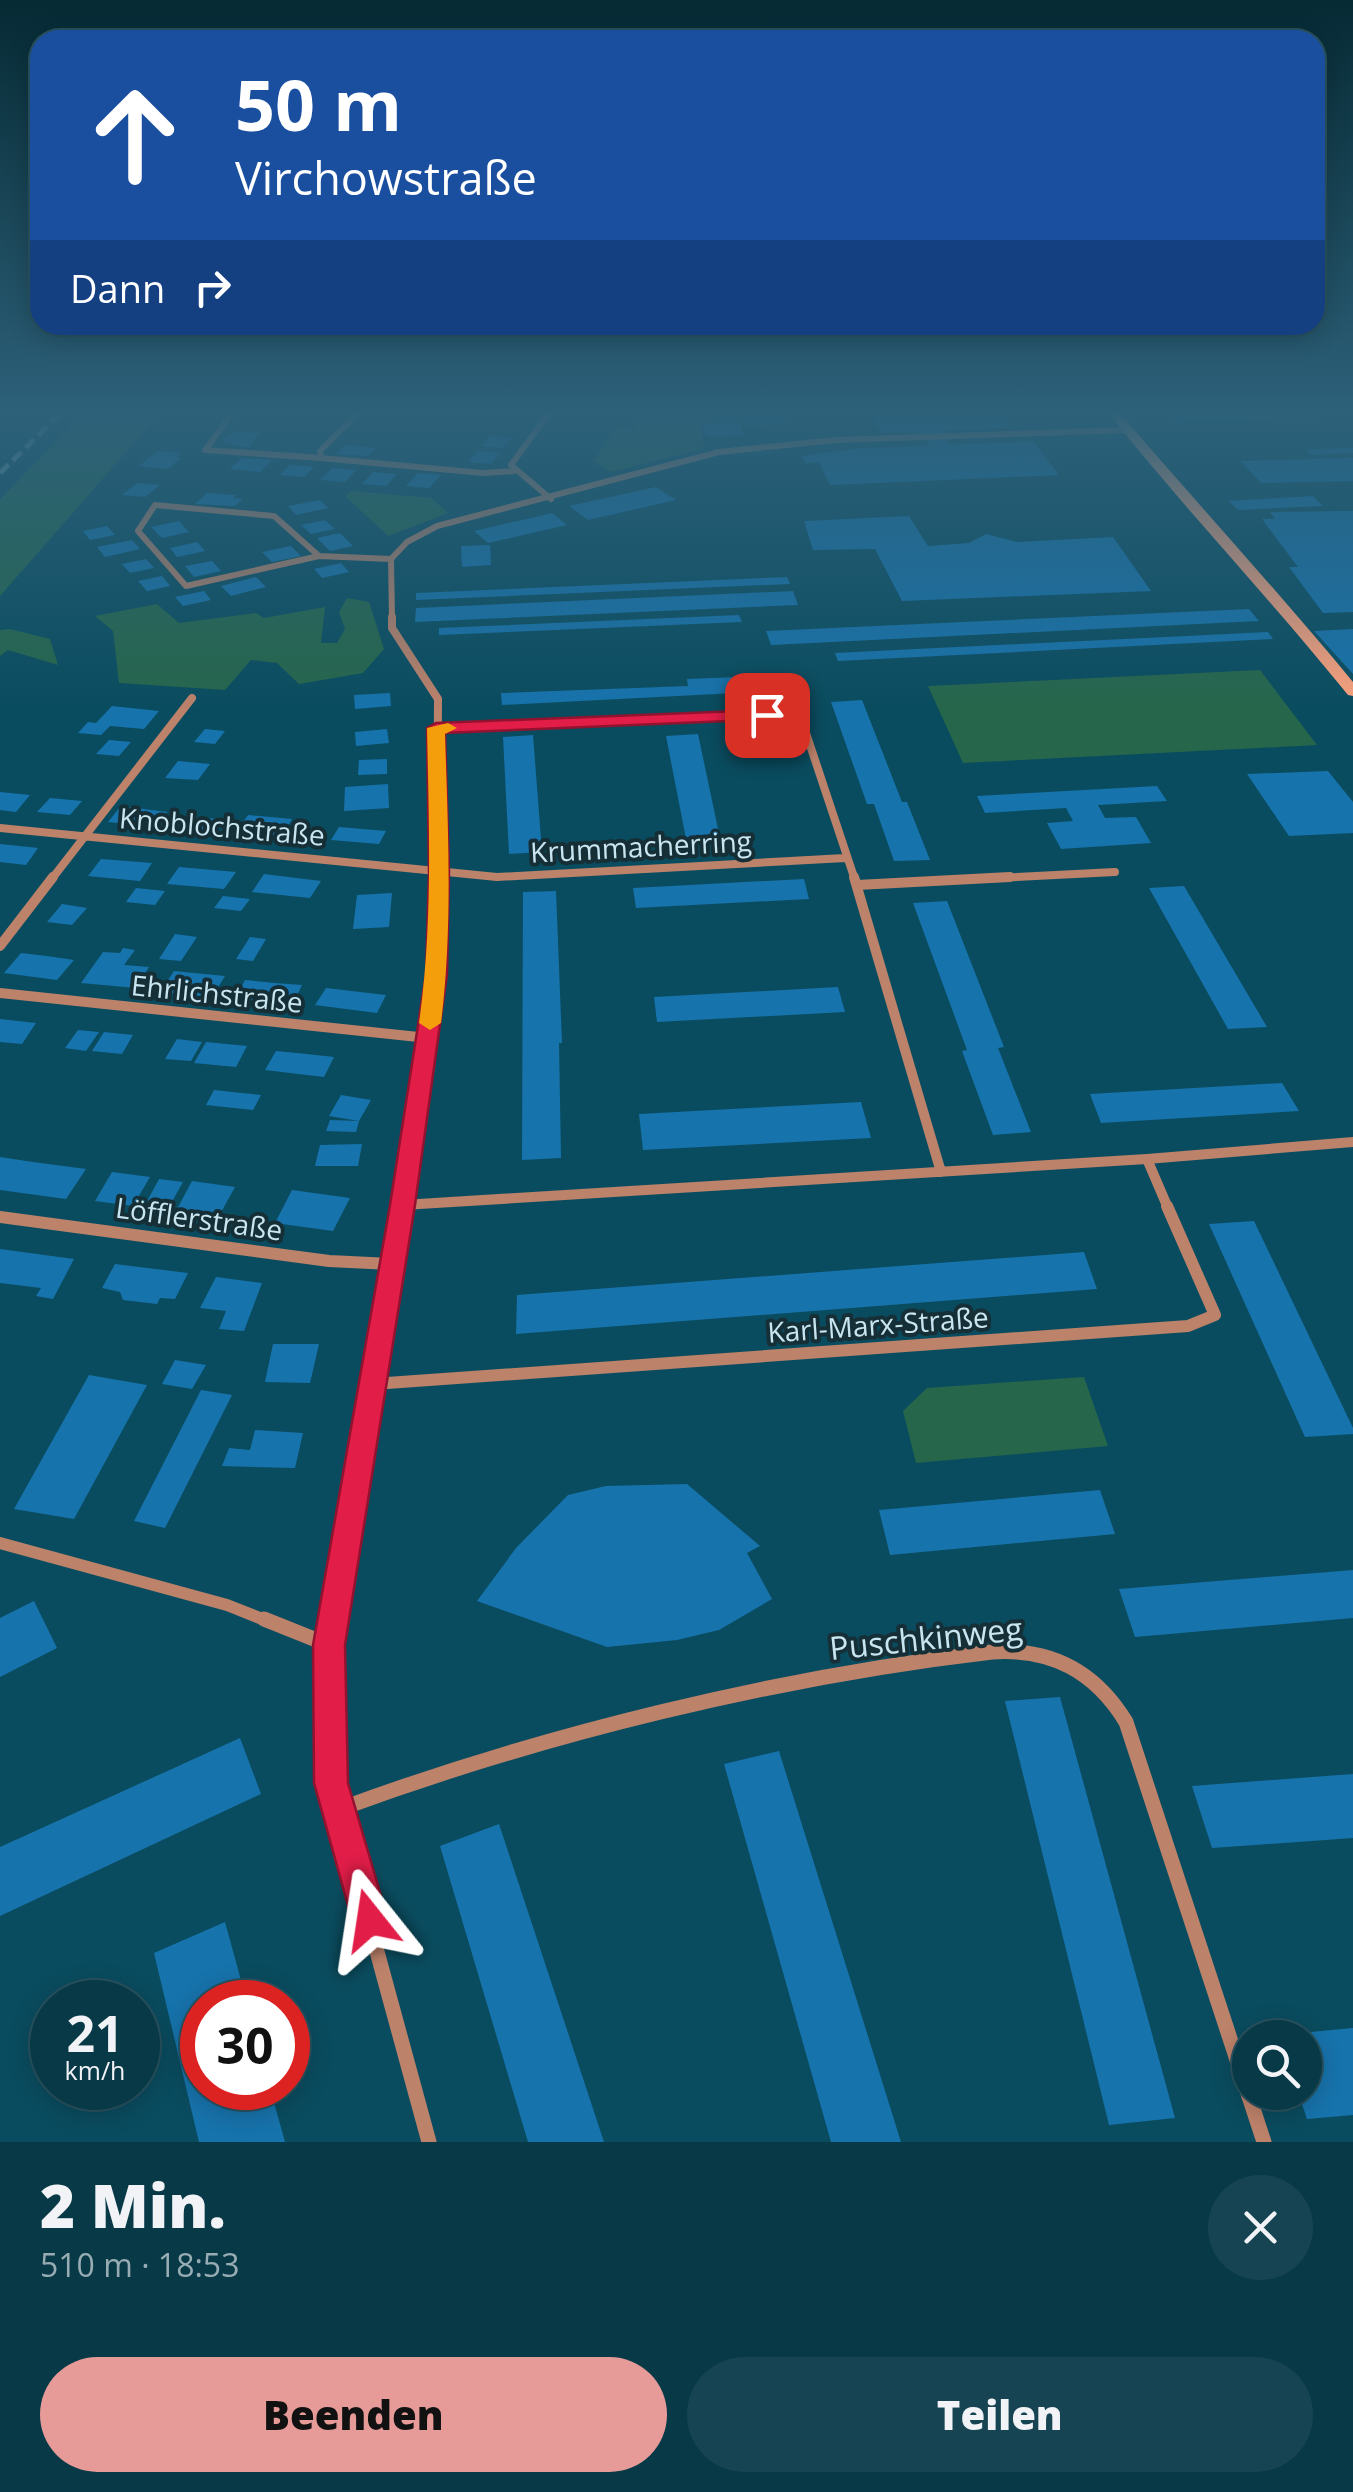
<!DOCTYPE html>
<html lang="de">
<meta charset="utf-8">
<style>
body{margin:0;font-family:"Open Sans",sans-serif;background:#164452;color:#f1f3f6;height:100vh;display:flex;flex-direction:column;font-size:38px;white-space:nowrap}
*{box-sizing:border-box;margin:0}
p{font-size:32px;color:#98acb4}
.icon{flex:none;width:55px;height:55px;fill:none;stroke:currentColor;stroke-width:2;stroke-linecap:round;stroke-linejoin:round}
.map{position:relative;height:2142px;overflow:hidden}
.sheet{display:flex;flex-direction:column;background:#083947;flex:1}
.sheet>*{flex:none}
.hud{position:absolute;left:30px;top:30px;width:1295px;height:305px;border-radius:30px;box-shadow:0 5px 25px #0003,0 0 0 2px #295360;background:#1a4fa0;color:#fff;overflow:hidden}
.fabs{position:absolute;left:1232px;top:2020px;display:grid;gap:20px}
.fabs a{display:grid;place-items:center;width:90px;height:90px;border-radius:50%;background:#083947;box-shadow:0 5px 25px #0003,0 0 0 2px #295360;font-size:50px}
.speed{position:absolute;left:30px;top:1980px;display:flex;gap:20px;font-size:50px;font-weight:700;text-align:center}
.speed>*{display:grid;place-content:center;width:130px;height:130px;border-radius:50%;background:#083947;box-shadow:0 5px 25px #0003,0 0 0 2px #295360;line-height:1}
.speed small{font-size:25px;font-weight:400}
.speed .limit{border:15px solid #d22;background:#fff;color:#111}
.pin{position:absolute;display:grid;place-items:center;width:85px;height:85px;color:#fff;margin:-42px;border-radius:20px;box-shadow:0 5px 15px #0006}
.me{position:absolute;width:110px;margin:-55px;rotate:345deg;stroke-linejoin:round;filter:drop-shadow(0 0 8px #0008)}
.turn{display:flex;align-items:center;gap:35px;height:210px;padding:0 40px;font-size:45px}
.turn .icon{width:130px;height:130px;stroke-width:2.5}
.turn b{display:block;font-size:70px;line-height:85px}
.then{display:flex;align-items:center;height:95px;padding:0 40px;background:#0003;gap:20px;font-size:38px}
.round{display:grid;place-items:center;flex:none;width:105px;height:105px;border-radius:52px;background:#164452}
.headline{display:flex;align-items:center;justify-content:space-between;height:170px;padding:0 40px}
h1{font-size:60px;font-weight:800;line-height:75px}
.button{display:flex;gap:20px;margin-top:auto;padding:20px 40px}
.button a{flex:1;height:115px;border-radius:60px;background:#e69b98;color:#111;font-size:40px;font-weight:800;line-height:115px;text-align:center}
.button a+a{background:#164452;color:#f1f3f6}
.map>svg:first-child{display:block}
.green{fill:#26664b}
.building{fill:#1773ac}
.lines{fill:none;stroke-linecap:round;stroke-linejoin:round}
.street-far4{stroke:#bd826a;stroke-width:6}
.street-far3{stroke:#bd826a;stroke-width:8}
.street-far2{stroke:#bd826a;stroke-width:10}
.street-far1{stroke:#bd826a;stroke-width:12}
.street{stroke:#bd826a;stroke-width:15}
.secondary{fill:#ffa27c;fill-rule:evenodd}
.rail{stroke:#77a4b2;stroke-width:5;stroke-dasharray:12 6;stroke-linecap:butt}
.route{fill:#e11d48;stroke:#92132f;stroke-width:2.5}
.slow{fill:#f59e0b}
.labels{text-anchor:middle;stroke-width:8;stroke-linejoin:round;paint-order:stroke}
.street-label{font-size:28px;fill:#c8e5f0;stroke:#162f37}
.near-street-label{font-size:32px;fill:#c8e5f0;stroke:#162f37}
</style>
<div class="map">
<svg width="1353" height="2142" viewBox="0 0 1353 2142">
<rect width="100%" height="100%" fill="#0a4c5f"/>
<path class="green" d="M86 411H162L0 596V499Z
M645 411H704L706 420 698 422 705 448 611 472 593 461 616 427 633 429Z
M351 491 431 498 448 513 388 536 345 496Z
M347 598 369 602 384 649 363 673 299 684 277 663 251 660 225 690 119 683 113 631 95 616 157 604 179 623 256 613 264 618 325 607 321 643H337L345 629 339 612Z
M10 629 50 639 58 665 8 650 0 656V630Z
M1260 670 1317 745 963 763 928 686Z
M1084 1377 1108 1446 916 1463 903 1411 927 1388Z"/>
<path class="building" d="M714 411H808L809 414 780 418 783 424 747 426 744 420H738L744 435 706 436 701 422H718Z
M869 411H908L912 418 970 417 967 411H1000L1011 428 941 431 950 445 1033 441 1059 475 830 485 819 462 805 463 802 456 860 448 930 446 921 432 881 433Z
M1165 411H1353V415L1176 422Z
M234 432 249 433 261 432 249 448 221 442Z
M489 436 512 438 503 448 481 446Z
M345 445 376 448 368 456 336 454Z
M1353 448V453L1312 455 1306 449Z
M158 451 181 453 176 457 181 458 167 469 139 466Z
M478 451 500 453 491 464 468 462Z
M242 458 272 460 260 472 230 469Z
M1353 458V481L1261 483 1241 461Z
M290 465 314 467 304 477 280 475Z
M332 468 356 470 345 482 320 480Z
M373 472 397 474 386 486 362 484Z
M418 473 441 475 429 488 406 486Z
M137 483 160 485 145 497 122 495Z
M656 487 676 500 588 520 569 506Z
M207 493 236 495 233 498 243 499 235 506 195 504Z
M1313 496 1323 506 1238 510 1229 501Z
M320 500 328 508 296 515 288 506Z
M1353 511V612L1323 613 1289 567H1298L1262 519H1275L1270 512Z
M552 513 567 525 488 543 474 531Z
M909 516 928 546 969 543 986 534 1017 542 1113 537 1151 591 902 601 875 549 813 550 804 521Z
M325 520 335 529 311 534 301 525Z
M179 521 189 532 162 538 151 527Z
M107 526 115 535 90 540 83 531Z
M340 533 353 546 330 551 317 538Z
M132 540 140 549 105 557 97 547Z
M197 542 205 551 177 557 170 548Z
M490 545 491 565 462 567 461 546Z
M291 546 301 556 272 562 262 552Z
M146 559 154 568 130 573 122 564Z
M212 561 221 571 194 577 185 566Z
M341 563 349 572 322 578 314 569Z
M162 576 170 586 147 591 138 581Z
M256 577 266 587 231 596 221 586Z
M787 577 790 584 416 600V593Z
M204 591 211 600 183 606 175 597Z
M793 591 798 605 415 622 416 608Z
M1249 609 1259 621 771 645 766 631Z
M739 615 742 622 439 635V628Z
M1353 629V674L1314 631Z
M1268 632 1273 639 838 661 835 653Z
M788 675 793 690 502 705 501 693 688 686 687 679Z
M390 693 391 706 355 709 354 695Z
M862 700 902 802H907L930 860 894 861 874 804H867L831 702Z
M112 706 159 711 144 729 110 726 101 735 78 733 88 722 96 723Z
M205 729 225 731 215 744 194 742Z
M387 729 389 743 356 746 355 732Z
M698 734 721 843 687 844 666 736Z
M533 735 542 852 509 854 503 737Z
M109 740 131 742 119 756 96 754Z
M387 759V774L358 775 359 760Z
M178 761 210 764 198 780 165 778Z
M1328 771 1353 802V833L1289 836 1247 774Z
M388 784 389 808 344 811 345 787Z
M1157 786 1167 801 1098 805 1105 818 1136 817 1151 843 1061 849 1047 823 1073 821 1066 808 985 813 977 796Z
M0 792 30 795 16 812 0 810Z
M50 798 82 801 70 815 37 812Z
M121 806 167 812 155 827 108 822Z
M248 815 292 819 282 837 236 832Z
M189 816 226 820 215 833 178 829Z
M339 827 386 831 379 844 331 840Z
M0 844 38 848 26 865 0 862Z
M101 859 152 863 140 881 88 876Z
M179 867 236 872 224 889 167 884Z
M264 874 321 881 310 898 252 892Z
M804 879 809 899 636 908 633 888Z
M1184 886 1267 1027 1228 1029 1149 888Z
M136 888 165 891 155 905 126 902Z
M556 891 562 1043H559L561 1158 522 1160 523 892Z
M392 893 389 927 353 929 357 895Z
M223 896 250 899 241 911 214 908Z
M947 901 1004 1047 998 1048 1031 1132 993 1135 962 1051 967 1050 913 903Z
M62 904 87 908 72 925 47 922Z
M175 934 197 937 181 961 159 959Z
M250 937 266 939 253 961 236 959Z
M123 948 135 950 124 965 149 967 136 988 81 983 103 952 120 953Z
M21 953 47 956 74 960 57 980 4 973Z
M174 971 225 976 212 997 160 992Z
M245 980 275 983 302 985 293 1004 235 999Z
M838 987 845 1012 657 1022 654 997Z
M326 988 386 995 377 1013 315 1005Z
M0 1019 36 1023 22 1044 0 1042Z
M78 1030 99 1032 86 1051 65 1048Z
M104 1032 133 1035 122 1054 92 1051Z
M177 1039 202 1042 191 1061 165 1059Z
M206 1042 247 1046 236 1067 194 1063Z
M276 1051 307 1054 334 1057 324 1077 265 1070Z
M1282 1083 1299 1111 1101 1123 1090 1094Z
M214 1090 261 1095 253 1110 206 1105Z
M341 1095 371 1100 359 1121 329 1116Z
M861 1102 871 1138 643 1150 639 1114Z
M330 1120 359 1121 356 1132 326 1131Z
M362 1144 358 1166H315L320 1145Z
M0 1157 33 1162 86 1169 66 1199 0 1190Z
M112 1172 150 1177 133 1206 95 1201Z
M159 1179 183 1182 169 1207 145 1205Z
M192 1181 235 1187 219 1216 176 1211Z
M292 1190 350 1198 333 1231 275 1223Z
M1254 1221 1353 1428V1434L1305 1437 1209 1224Z
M0 1249 74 1259 53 1299 36 1296 41 1288 0 1283Z
M1084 1252 1097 1289 516 1334 517 1295Z
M115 1264 188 1273 175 1299 160 1298 157 1304 123 1300 120 1292 102 1288Z
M216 1277 262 1283 244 1331 219 1329 226 1311 200 1308Z
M273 1344H319L310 1383 265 1382Z
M175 1360 206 1365 192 1389 162 1384Z
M89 1375 147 1385 74 1519 14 1509Z
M201 1390 232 1395 165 1528 134 1521Z
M255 1430 303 1433 295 1468 222 1466 229 1448 250 1450Z
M687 1484 760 1546 747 1553 772 1599 719 1630 677 1640 607 1647 477 1601 516 1548 568 1495 606 1486Z
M1100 1490 1115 1534 890 1555 879 1510Z
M1353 1570V1618L1135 1637 1119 1589Z
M34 1601 57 1648 0 1677V1618Z
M1060 1697 1175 2118 1109 2125 1005 1701Z
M240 1738 261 1794 0 1916V1847Z
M779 1751 901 2142H831L724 1764Z
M1353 1774V1838L1212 1848 1192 1786Z
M499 1824 604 2142H528L440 1846Z
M225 1922 247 2002H202V2088H270L285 2142H199L154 1953Z
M1353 2028V2115L1307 2119 1298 2092H1305V2038L1279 2035Z"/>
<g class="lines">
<path class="street-far4" d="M234 411 205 450 321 458
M360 411 320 451 321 458 483 473 514 471
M551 499 511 465 547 416 557 411
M155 505 274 516 319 556 186 586 138 531Z
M319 556 391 559
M392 619 391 559 407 542 437 526 719 452 836 440 1128 430"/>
<path class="street-far3" d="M392 617V628L438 699 437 880
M436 729 752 715 780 717 805 730 855 880
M0 828 497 877 845 858
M51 880 192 698
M960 880 1115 872"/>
<path class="street-far2" d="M854 877 941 1172
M857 885 1010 877
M0 946 53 877
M0 993 428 1038
M1147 1159 1168 1208
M403 1205 1147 1159 1353 1142
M402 1208 437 974V877"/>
<path class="street-far1" d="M0 1217 329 1261 391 1264
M373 1384 1188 1326 1215 1315 1167 1206
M0 1543 227 1605 270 1622
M333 1622 403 1206"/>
<path class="street" d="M264 1619 329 1645 331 1783 429 2142
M329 1645 333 1619
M340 1809C543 1734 777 1677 992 1652 1051 1648 1095 1671 1126 1722L1264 2142"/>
<path class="secondary" d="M1107 411H1118C1196 502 1277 590 1353 682V696L1348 695C1270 598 1184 509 1107 411Z"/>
<path class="rail" d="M0 473 63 411"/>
</g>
<linearGradient id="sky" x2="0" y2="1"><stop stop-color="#062a34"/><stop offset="0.58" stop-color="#2d617a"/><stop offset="1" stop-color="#2d617a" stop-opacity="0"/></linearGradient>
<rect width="1353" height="711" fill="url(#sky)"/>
<path class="route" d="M767 710 773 711V719L445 733 449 872 447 974 415 1205 345 1645 348 1783 388 1920 382 1933 370 1938 357 1933 352 1920 314 1783 313 1645 390 1205 426 974 429 872 427 728 436 723Z"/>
<path class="slow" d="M448 723 457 728 445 734C448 830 453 927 441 1023L430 1030 419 1023C433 925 429 827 427 728Z"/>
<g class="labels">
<g class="street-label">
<text transform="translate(222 827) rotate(5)" y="10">Knoblochstraße</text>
<text transform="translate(641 847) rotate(-3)" y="10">Krummacherring</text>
<text transform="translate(217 994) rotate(6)" y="10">Ehrlichstraße</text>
<text transform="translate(199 1219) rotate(8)" y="10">Löfflerstraße</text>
<text transform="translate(878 1325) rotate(-4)" y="10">Karl-Marx-Straße</text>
</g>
<g class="near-street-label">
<text transform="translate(926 1639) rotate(-6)" y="11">Puschkinweg</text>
</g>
</g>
</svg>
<div class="fabs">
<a><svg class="icon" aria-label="search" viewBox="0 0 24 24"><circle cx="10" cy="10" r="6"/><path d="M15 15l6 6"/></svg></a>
</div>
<div class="speed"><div>21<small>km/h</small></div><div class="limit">30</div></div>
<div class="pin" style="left:767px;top:715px;background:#d93025"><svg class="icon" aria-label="arrive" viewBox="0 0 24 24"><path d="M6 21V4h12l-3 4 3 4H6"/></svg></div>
<svg class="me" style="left:370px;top:1920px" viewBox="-20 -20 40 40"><path d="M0-17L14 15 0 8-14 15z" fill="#e11d48" stroke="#fff" stroke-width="4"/></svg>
<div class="hud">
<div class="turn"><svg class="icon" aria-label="ahead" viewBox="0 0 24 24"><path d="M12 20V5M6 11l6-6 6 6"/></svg><div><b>50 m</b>Virchowstraße</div></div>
<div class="then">Dann<svg class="icon" aria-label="right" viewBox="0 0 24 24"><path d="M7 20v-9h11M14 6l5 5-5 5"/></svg></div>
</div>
</div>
<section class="sheet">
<div class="headline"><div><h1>2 Min.</h1><p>510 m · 18:53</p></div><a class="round"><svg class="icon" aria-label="close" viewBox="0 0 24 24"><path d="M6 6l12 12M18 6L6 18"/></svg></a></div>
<div class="button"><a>Beenden</a><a>Teilen</a></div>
</section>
